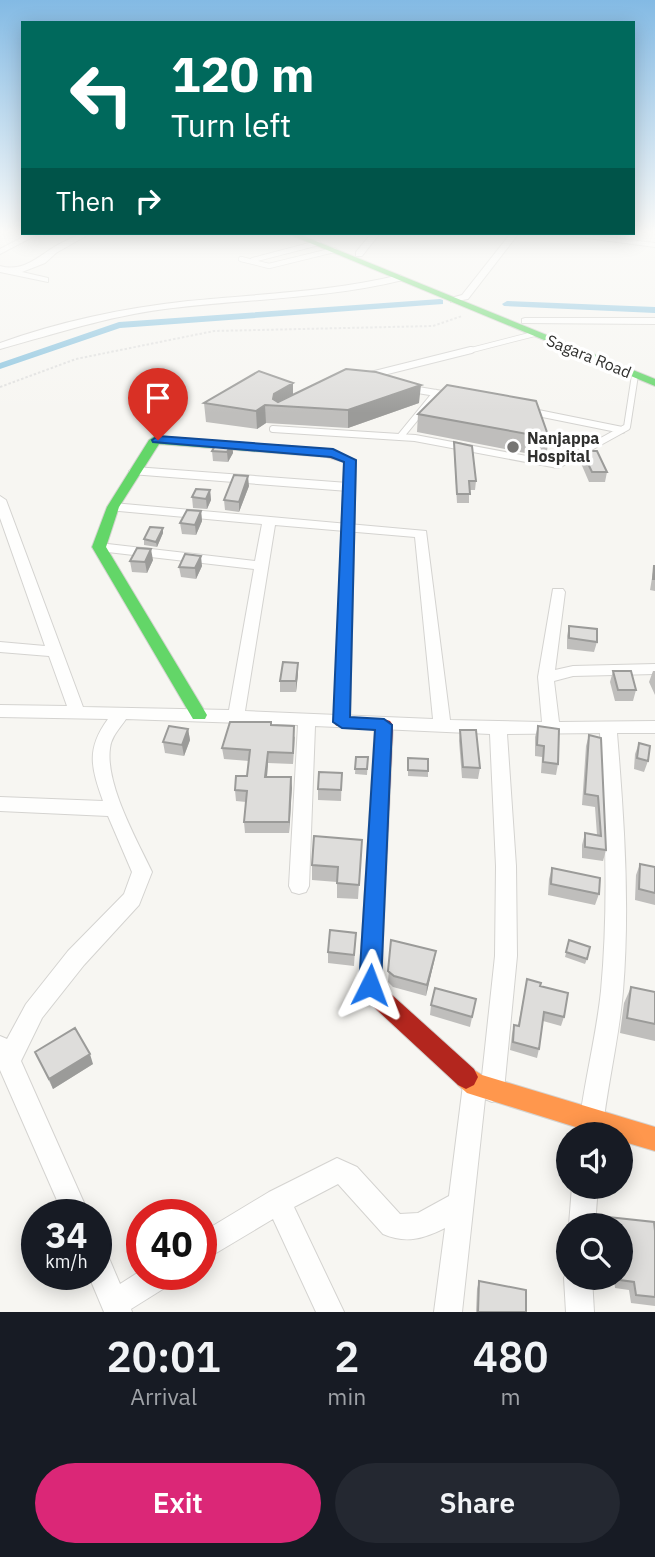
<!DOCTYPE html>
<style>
body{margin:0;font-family:"IBM Plex Sans",sans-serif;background:#242831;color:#f1f3f6;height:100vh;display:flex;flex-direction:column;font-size:26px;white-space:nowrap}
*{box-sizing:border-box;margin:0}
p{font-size:23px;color:#9ea1a6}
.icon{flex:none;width:38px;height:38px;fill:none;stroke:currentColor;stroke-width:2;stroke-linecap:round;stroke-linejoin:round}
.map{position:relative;height:1312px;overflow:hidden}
.details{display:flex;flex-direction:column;background:#171b24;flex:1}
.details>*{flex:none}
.hud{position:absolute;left:21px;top:21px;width:614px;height:214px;border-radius:0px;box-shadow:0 4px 18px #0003;background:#00695c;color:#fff;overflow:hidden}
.fabs{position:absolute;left:556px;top:1122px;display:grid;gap:14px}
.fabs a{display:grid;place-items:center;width:77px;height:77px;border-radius:50%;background:#171b24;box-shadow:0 4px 18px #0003;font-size:35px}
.speed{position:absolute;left:21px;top:1199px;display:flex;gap:14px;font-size:35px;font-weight:700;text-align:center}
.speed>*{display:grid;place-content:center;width:91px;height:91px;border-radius:50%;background:#171b24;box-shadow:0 4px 18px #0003;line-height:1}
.speed small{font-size:18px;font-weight:400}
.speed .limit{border:10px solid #d22;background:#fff;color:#111}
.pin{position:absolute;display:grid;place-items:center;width:60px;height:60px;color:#fff;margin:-72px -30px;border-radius:50% 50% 50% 0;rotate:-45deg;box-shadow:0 0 7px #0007}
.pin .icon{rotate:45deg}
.me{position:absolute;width:77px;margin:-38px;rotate:3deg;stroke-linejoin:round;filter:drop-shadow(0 0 5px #0008)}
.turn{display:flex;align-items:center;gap:24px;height:147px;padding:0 35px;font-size:32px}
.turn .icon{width:91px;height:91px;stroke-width:2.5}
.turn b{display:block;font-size:49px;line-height:60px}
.then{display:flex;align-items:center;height:66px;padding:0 35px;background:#0003;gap:14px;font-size:26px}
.eta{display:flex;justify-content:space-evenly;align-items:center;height:119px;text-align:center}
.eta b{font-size:42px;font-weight:600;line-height:49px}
.primary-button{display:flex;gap:14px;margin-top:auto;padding:14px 35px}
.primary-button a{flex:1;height:80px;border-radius:42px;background:#db2777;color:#fff;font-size:28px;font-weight:600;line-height:80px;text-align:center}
.primary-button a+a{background:#242831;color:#f1f3f6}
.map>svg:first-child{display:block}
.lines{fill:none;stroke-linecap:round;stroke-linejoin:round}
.canal{fill:#8bc4df;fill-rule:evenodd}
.lane-far1-casing{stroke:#d4d3d0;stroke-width:6}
.lane-casing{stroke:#d4d3d0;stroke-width:8}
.street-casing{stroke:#d4d3d0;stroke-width:2}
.fast-casing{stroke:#d4d3d0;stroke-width:2}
.slow-casing{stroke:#d4d3d0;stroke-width:2}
.jam-casing{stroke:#d4d3d0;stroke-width:2}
.path{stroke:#e0e0df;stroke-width:2;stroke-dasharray:2.5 2;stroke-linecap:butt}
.lane-far1{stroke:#fefefd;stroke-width:4.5}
.lane{stroke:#fefefd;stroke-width:6}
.street{fill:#fefefd;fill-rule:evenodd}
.fast{fill:#63d668;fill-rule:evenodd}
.slow{fill:#ff974d;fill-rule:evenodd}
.jam{fill:#b3261e;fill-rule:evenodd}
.wall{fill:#bfbebc}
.shaded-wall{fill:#9b9b99}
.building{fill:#dedddb;stroke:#9b9b99;stroke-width:2}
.route{fill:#1a73e8;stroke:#114b97;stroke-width:2}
.poi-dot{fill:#767573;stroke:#fff;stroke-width:2.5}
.labels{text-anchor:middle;stroke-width:7;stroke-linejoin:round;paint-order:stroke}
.far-street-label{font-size:16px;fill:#30302e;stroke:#fff}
.far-poi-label{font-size:16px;font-weight:bold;fill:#30302e;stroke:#fff;text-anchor:start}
</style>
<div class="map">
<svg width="655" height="1312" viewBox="0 0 655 1312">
<rect width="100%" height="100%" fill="#f7f6f2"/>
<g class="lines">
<path class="canal" d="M440 299 443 300V304L120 328 0 369V363L119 322Z
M507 301 655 307V313L504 306 502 304Z"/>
<g class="lane-far1-casing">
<path id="lane-far1" d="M241 259 269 266 334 250
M253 260 318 243
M464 352 534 334"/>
</g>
<g class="lane-casing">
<path id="lane" d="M371 375 471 350
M412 389 448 395
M533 412 622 430
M273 429 415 438 558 465 627 427 635 375
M400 437 436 393"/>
</g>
<g class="street-casing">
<path id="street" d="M31 233H40L0 254V249Z
M82 233H91L56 253 45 263 22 272 48 278V282L0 272V266C21 272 34 260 51 249 60 243 72 238 82 233Z
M372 233H380L362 256H356V252Z
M511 233H519L468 299 451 302V298L462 295Z
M550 233H572L655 243V247Z
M400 275 404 278 403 280C325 299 245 299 165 309 105 317 58 333 0 349V343C61 321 124 308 188 301 259 294 330 292 400 275Z
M525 318H655V324L522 323V319Z
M135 467 348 483 354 487 348 491 131 474 129 471Z
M0 496 6 500 83 707 229 710 254 569 99 551 92 547 99 543 255 561 262 524 108 510 107 507 113 503 426 531 450 720 542 722 538 677 553 589H563L565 592 555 670 573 666 655 664V674L573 676 554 681 559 722 655 721V733H617C624 819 630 905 623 991 619 1039 607 1086 602 1134H578C583 1086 596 1039 601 991 609 905 605 819 600 733L507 734 516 866 517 956 504 1090 500 1098 492 1102 485 1099 462 1312H434L445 1228C423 1239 406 1244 383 1234L338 1184 294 1207 344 1312H316L273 1219 201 1262V1233L269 1192 337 1158 357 1167 400 1214 418 1213 449 1196 463 1085 467 1077 475 1073 482 1076 495 956 496 866 490 734 315 726 309 886 306 892 299 894 292 892 289 886 298 725 126 719C120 728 111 737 110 748 105 784 137 840 152 872L139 905 84 965 42 1018 21 1061 89 1214H63L0 1070V1036L7 1039 26 1004 68 951 124 894 132 872 108 816 0 811V797L103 801C91 767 86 749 108 719L0 717V705L67 706 49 656 0 652V642L45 646 0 518ZM275 525 415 537 433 719 245 711Z
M572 1186H598L595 1225H569Z
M96 1248 106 1251 120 1284 142 1270V1274H175L171 1284 131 1309 132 1312H104L88 1274H96Z
M568 1268 569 1278H592L594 1312H566L564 1278Z"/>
</g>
<g class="fast-casing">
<path id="fast" d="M286 233H296L655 379V386Z
M155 436 327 449 333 453 327 457 159 444 119 507 106 547 207 715 205 719H193L92 547 107 507 149 440Z"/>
</g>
<g class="slow-casing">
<path id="slow" d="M327 449 356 460 350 722 348 726H336L334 722 344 462 323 456V450Z
M466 1065 482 1075 655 1127V1151L621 1141V1134H598L467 1093 458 1085 454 1077 458 1069Z"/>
</g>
<g class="jam-casing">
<path id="jam" d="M384 719 390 721 393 725 381 985 474 1069 478 1077 474 1085 466 1089 458 1085 364 998 359 985 375 725 378 721Z"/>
</g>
<path class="path" d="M0 387 76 359 214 331 433 326 462 316"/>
<use href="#lane-far1" class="lane-far1"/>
<use href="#lane" class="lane"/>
<use href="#street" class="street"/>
<use href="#fast" class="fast"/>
<use href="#slow" class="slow"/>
<use href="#jam" class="jam"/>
</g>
<path class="wall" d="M293 395 419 403 348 428 266 423 257 429 206 422 204 403Z
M418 414 549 438 546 457 417 432Z
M454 442 476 481 475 490H469V503H457L454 451Z
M232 443 233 453 228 462 213 461 212 451Z
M582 451 607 472 605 482H589L580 461Z
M249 486 239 512 225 510 224 500Z
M210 490 211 500 207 509 193 508 192 497Z
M201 511 202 521 196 535 182 534 180 523Z
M163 528V533L157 547 144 545V539Z
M153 560 147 573 132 572 130 561Z
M202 566 196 579 181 577 179 567Z
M654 566H655V591L650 590Z
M569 626 597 642 594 652 567 649V636Z
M298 663V674L296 692H280V681Z
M613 671 636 690 633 701H615L610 682Z
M653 671H655V695L649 682Z
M271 725 295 737 293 764 268 763 267 777H291L289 833H245L244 822 246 802 236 801 235 790 247 776 249 761 224 759 222 748Z
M538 726 558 764 556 775 541 773 542 757 535 756V737Z
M188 729 190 740 184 756 165 753 163 742Z
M460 730 480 768 478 779 462 778 459 741Z
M589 735 606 850 603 861 582 858V845L585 833 597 835 595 807 582 805 586 746Z
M639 743 648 761 644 772 634 769 635 754Z
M356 757H368L367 775 355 774Z
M408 758 428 771V777L408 776Z
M342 773 341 801 318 800V789Z
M361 854 358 899 337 898V882L312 880V865Z
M640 864 655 867V905L635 900 636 875Z
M552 868 599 894 595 905 548 895 549 879Z
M356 933 354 966 328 963V952Z
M391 940 436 951 426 996 393 987 388 982Z
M569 940 587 959 585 964 565 957Z
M527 979 540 986 564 1017 561 1026 543 1021 539 1049 537 1058 510 1050 512 1034 514 1025 518 1026Z
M631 987 655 992V1041L620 1033 624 1003Z
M476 999 470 1027 430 1015 431 1005Z
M35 1052 93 1064 53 1089Z
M608 1217 655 1231V1306L631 1303 629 1290 615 1288 614 1278H621V1225H604Z
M479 1281 526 1312H476L477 1289Z"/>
<path class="shaded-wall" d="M293 383V400L273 405 274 394Z
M421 385 419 403 348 428V410Z
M265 405 266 423 257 429 256 411Z
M232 443 233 453 228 462 227 452Z
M248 476 249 486 239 512V502Z
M210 490 211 500 207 509 206 499Z
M201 511 202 521 196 535 195 525Z
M163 528V533L157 547 156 542Z
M151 549 153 560 147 573 145 562Z
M201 556 202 566 196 579 195 568Z
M298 663V674L296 692V681Z
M188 729 190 740 184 756 182 745Z
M268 752V763L266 788 265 777Z
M291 777 292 788 289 833V822Z
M436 951 434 962 426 996 427 985Z
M90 1054 93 1064 53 1089 49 1079Z"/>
<path class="building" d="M346 369 376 372 421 385 348 410 265 405 256 411 204 403 259 371 293 383 274 394 273 399 278 402Z
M447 385 536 401 549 438 418 414Z
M217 442 232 443 227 452 212 451Z
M454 442 472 446 476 481H469L470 494H457Z
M582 451H597L607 472H592Z
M234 475 248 476 239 502 224 500Z
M196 489 210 490 206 499 192 497Z
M187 510 201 511 195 525 180 523Z
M150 527 163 528 156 542 144 539Z
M137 548 151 549 145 562 130 561Z
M185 554 201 556 195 568 179 567Z
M654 566H655V579H653Z
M569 626 597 629V642L569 638Z
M283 662 298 663 296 681H280Z
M613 671H631L636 690H618Z
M230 722H271V725L294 726 293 753 268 752 265 777H291L289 822H244L247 791 235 790 236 776H247L250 750 222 748Z
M169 726 188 729 182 745 163 742Z
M538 726 559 729 558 764 543 762 544 746 537 745Z
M460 730H476L480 768 463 767Z
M589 735 601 738 606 850 585 847V833L601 836 598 796 585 794Z
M639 743 650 746 648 761 637 758Z
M356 757H368L367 769H355Z
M408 758 428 759V771L408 770Z
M319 772 342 773 341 790 318 789Z
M314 836 362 840 359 885 337 883 338 867 312 865Z
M640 864 655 867V893L639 889Z
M552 868 600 878 599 894 551 884Z
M330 930 356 933 354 955 328 952Z
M391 940 436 951 427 985 394 976 388 971Z
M569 940 590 947 587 959 566 952Z
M527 979 541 983 540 986 568 993 564 1017 544 1012 539 1049 513 1042 514 1025 519 1026Z
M631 987 655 992V1024L627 1018Z
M435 988 476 999 472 1017 431 1005Z
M75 1028 90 1054 49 1079 35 1052Z
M608 1217 654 1222 655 1231V1297L636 1295 634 1282 620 1280 619 1278H621V1225H609Z
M479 1281 526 1290V1312H478Z"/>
<linearGradient id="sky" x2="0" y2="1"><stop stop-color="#83bae4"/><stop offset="0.56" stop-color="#fbfbf9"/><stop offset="1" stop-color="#fbfbf9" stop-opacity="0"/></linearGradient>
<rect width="655" height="413" fill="url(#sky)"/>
<path class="route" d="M158 436 333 449 356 460 350 717 384 719 392 725 381 985 378 993 370 996 362 993 359 985 375 730 342 728 333 722 344 462 331 457 153 442 152 440Z"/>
<circle class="poi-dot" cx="513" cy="447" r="7"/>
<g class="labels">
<g class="far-street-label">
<text transform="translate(589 356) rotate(22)" y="6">Sagara Road</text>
</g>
<g class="far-poi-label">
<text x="527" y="444">Nanjappa<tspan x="527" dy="18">Hospital</tspan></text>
</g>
</g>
</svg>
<div class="fabs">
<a><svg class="icon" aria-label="sound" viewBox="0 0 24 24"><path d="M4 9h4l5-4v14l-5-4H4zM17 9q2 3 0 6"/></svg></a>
<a><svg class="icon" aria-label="search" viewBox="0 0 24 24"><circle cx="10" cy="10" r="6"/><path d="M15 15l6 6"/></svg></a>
</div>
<div class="speed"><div>34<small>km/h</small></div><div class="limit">40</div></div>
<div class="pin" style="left:158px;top:440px;background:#d93025"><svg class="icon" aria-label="arrive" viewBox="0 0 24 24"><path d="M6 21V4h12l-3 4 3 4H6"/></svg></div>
<svg class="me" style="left:370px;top:985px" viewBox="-20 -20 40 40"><path d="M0-17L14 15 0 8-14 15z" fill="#1a73e8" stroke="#fff" stroke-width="4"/></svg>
<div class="hud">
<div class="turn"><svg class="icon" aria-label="left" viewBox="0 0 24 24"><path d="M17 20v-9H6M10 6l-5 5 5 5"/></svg><div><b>120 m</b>Turn left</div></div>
<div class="then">Then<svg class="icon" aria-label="right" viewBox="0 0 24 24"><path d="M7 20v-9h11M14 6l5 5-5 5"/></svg></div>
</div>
</div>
<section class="details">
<div class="eta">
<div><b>20:01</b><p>Arrival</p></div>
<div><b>2</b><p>min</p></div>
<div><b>480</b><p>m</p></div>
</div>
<div class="primary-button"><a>Exit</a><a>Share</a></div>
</section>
